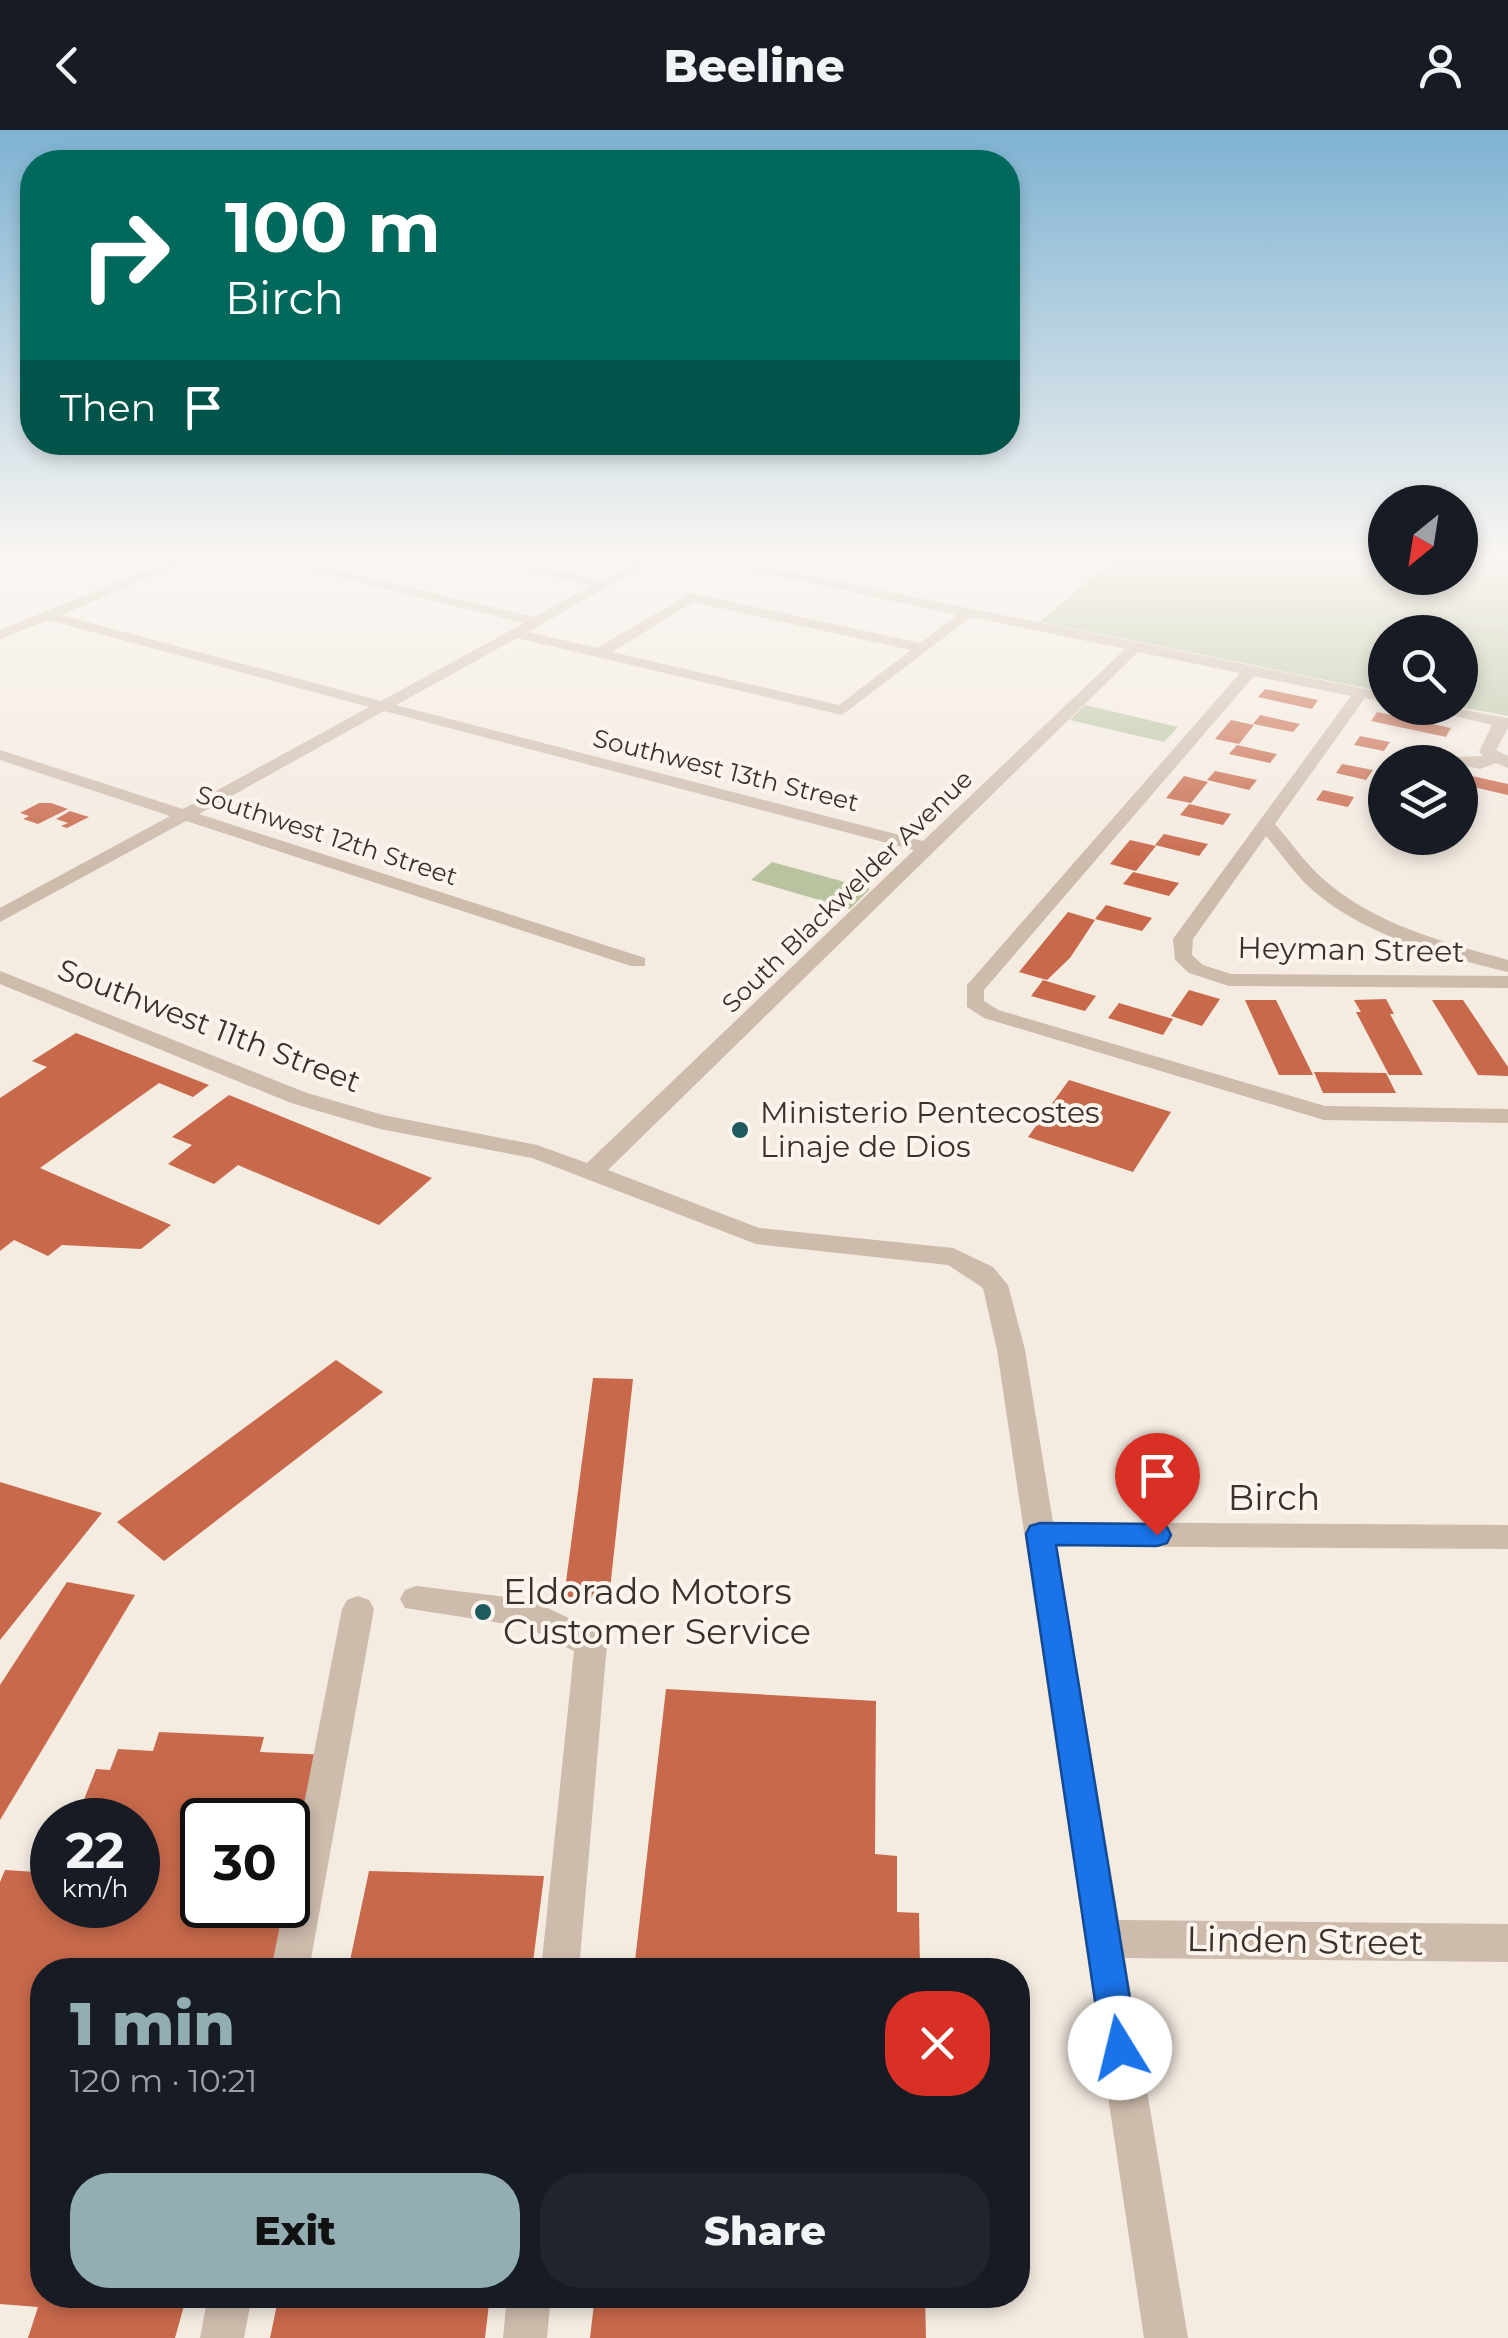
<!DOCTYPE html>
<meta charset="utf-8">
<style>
body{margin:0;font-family:Montserrat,sans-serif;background:#20242c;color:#f1f3f6;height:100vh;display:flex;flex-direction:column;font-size:38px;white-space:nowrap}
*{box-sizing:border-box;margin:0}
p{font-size:32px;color:#9ea1a6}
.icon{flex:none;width:55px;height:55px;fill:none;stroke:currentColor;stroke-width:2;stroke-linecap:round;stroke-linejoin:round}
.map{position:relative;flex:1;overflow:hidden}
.sheet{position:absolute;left:30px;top:1828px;width:1000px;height:350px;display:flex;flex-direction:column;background:#171b24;border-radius:40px;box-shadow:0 5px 15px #0003}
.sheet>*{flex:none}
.guide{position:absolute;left:20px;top:20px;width:1000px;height:305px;border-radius:40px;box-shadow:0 5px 15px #0003;background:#00695c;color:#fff;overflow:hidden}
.needle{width:65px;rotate:210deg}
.fabs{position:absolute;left:1368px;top:355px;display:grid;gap:20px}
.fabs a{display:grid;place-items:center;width:110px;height:110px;border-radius:50%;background:#171b24;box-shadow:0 5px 15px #0003;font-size:50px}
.speed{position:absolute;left:30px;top:1668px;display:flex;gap:20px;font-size:50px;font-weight:700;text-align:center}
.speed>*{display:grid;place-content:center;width:130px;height:130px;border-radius:50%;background:#171b24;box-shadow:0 5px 15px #0003;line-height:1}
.speed small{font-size:25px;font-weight:400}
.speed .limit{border:5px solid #111;border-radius:15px;background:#fff;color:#111}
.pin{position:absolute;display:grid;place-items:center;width:85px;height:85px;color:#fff;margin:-102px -42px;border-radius:50% 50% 50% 0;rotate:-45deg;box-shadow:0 0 10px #0007}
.pin .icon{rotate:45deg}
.me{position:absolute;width:110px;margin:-55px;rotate:351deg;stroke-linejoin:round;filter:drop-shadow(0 0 8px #0008)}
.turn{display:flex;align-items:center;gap:35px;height:210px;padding:0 40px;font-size:45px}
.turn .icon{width:130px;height:130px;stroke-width:2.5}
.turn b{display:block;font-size:70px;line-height:85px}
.then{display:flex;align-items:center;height:95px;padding:0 40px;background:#0003;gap:20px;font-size:38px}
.round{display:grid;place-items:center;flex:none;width:105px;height:105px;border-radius:40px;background:#20242c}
.headline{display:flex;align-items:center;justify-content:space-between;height:170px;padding:0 40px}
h1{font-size:60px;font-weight:800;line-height:75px;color:#92aeb2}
.primary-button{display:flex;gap:20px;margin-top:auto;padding:20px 40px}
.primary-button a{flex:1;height:115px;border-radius:40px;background:#92aeb2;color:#111;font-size:40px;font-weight:800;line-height:115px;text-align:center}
.primary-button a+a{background:#20242c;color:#f1f3f6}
header{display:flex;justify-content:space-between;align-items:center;height:130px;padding:0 40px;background:#171b24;font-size:45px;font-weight:800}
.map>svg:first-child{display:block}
.green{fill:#b8c4a0}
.building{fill:#c8694b;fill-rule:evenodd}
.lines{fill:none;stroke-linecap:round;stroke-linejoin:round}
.path{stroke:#b9a596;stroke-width:2.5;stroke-dasharray:2.5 2.5;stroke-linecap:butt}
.minor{fill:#cdbbac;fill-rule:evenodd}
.route{fill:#1a73e8;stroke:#114b97;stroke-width:2.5}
.poi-dot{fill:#1f5a5e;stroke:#fbf5ee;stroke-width:4}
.labels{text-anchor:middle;stroke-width:8;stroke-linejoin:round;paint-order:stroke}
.far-street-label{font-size:25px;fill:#3b302b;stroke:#fbf5ee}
.street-label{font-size:30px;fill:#3b302b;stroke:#fbf5ee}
.poi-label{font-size:30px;fill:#3b302b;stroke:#fbf5ee;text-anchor:start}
.near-street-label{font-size:35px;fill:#3b302b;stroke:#fbf5ee}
.near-poi-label{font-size:35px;fill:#3b302b;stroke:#fbf5ee;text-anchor:start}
</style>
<header><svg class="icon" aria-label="back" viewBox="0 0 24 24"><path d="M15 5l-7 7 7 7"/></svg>Beeline<svg class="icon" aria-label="person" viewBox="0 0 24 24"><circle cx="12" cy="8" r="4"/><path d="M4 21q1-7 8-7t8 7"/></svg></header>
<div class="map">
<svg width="1508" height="2208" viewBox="0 0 1508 2208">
<rect width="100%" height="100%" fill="#f4ebe1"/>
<path class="green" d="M1114 428H1385V448H1460V428H1508V586L1460 577V502H1385V562L1040 492Z
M1085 575 1178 597 1164 612 1070 590Z
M772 732 870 759 850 779 751 750Z"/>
<path class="building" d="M1265 559 1318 570 1312 579 1258 567Z
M1377 582 1451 598 1446 607 1371 591Z
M1260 585 1300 594 1293 602 1253 594Z
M1231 590 1254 595 1239 614 1215 609Z
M1360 606 1390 612 1384 621 1354 615Z
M1237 615 1277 624 1270 633 1229 624Z
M1342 634 1373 640 1366 650 1336 643Z
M1215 641 1257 650 1249 660 1207 650Z
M1463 644 1508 654V665L1460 654Z
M1184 646 1208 652 1191 673 1166 668Z
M1323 660 1354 667 1348 677 1316 670Z
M39 673H51L68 679 38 694 23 689 29 686 20 683Z
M1189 674 1231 684 1223 695 1180 685Z
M70 681 89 687 67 698 61 696 68 693 56 689Z
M1164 704 1208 714 1199 726 1155 715Z
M1130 710 1156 716 1136 741 1110 734Z
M1133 742 1179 753 1169 766 1123 754Z
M1106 775 1152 788 1142 801 1095 789Z
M1068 782 1095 790 1070 828 1047 850 1019 842Z
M1043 850 1096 866 1085 881 1031 866Z
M1189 860 1220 869 1202 896 1171 886Z
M1386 869 1394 884H1390L1423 945H1389L1356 882H1361L1354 870Z
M1245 870H1276L1313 945H1279Z
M1432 870H1463L1508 937V946L1478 945Z
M1119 873 1173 889 1163 905 1108 888Z
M76 903 209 955 193 967 159 953 40 1038 171 1095 141 1119 62 1115 48 1126 14 1110 0 1121V968L47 937 32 931Z
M1314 942 1386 943 1396 963H1323Z
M1069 950 1171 982 1133 1042 1028 1007Z
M229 965 432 1048 379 1095 238 1035 214 1054 168 1034 192 1015 172 1007Z
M336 1230 383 1262 164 1431 117 1392Z
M593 1248 633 1249 609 1468 564 1467Z
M0 1352 102 1383 0 1510Z
M67 1452 135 1465 0 1690V1555Z
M666 1559 876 1571 875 1724 897 1726V1782L919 1783 920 1840H634Z
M159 1602 264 1607 260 1622 330 1625 273 1840H42V2165H187L175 2208H28L38 2177 0 2174V1752L5 1740 52 1743V1775H138V1690H76L96 1639 110 1640 118 1619 153 1621ZM202 1690H288V1775H202Z
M369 1741 544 1746 532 1840H348Z
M279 2165H490L485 2208H270Z
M595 2165H925L926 2208H590Z"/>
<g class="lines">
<path class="path" d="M1420 498 1418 493 1437 474 1508 470
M1397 501 1444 496 1508 503"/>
<path class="minor" d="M177 428H195L61 485 381 571 524 493 260 428H284L534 487 591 456 477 428H502L602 450 642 428H658L528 502 597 518 691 463 920 513 957 485 695 428H722L1385 563V573L1365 568 1275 694C1291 712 1304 732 1322 748 1373 794 1443 812 1508 830V842C1439 825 1360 805 1307 755 1292 740 1280 722 1266 706L1193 809 1192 825 1203 835 1231 844 1508 846V858L1229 856 1189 843 1175 830 1173 809 1351 566 1254 546 984 860V871L998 880 1325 976 1508 979V993L1324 990 984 888 967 877V855L1240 543 1138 522 608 1040 759 1098 953 1118 993 1137 1008 1155 1025 1220 1053 1392 1508 1395V1419L1057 1416 1119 1790 1508 1794V1832L1125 1828 1188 2208H1144L997 1220 983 1158 948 1135 756 1114 532 1028 380 999 291 973 0 854V841L307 963 383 985 537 1015 587 1033 914 720 384 581 199 684 645 828V836H631L186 691 0 792V778L170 686 0 630V620L183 679 369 577 48 490 0 509V500ZM693 472 911 520 839 575 612 522ZM971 487 1125 519 923 711 396 575 517 508 842 585Z
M1423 578H1453L1508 588V598L1496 620 1508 626V638L1496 633 1480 639 1448 632 1456 627 1483 626 1479 622 1492 595Z
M416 1456 531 1470 602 1504 607 1514 579 1840H541L574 1521 526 1497 405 1478 400 1469 405 1460Z
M358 1466 369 1470 374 1479 309 1840H271L284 1775H288V1756L342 1479 347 1470Z
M208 2165H252L244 2208H200Z
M507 2165H551L547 2208H503Z"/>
</g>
<linearGradient id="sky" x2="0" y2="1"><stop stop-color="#7eb2d2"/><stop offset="0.58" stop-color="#faf6f2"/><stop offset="1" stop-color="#faf6f2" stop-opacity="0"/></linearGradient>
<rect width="1508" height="737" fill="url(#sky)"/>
<path class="route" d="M1040 1393 1157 1394 1167 1397 1171 1405 1167 1413 1157 1416 1056 1415 1138 1918 1132 1931 1120 1936 1107 1931 1102 1918 1026 1404 1030 1396Z"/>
<g class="poi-dot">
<circle cx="740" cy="1000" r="10"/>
<circle cx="483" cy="1482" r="10"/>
</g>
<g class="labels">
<g class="far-street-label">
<text transform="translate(726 640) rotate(14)" y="9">Southwest 13th Street</text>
<text transform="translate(327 705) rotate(18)" y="9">Southwest 12th Street</text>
<text transform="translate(847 761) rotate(-44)" y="9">South Blackwelder Avenue</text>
</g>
<g class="street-label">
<text transform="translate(1351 820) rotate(1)" y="10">Heyman Street</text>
<text transform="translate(209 896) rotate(21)" y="10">Southwest 11th Street</text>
</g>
<g class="poi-label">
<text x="760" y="993">Ministerio Pentecostes<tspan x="760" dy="34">Linaje de Dios</tspan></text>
</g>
<g class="near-street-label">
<text x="1274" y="1380">Birch</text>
<text transform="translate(1305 1811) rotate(1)" y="12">Linden Street</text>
</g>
<g class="near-poi-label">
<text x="503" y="1474">Eldorado Motors<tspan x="503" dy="40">Customer Service</tspan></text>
</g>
</g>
</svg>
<div class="fabs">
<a><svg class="needle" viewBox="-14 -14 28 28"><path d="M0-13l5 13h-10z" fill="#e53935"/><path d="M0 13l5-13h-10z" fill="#9ea1a6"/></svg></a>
<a><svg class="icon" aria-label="search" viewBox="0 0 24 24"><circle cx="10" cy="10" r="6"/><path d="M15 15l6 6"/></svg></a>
<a><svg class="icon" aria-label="layers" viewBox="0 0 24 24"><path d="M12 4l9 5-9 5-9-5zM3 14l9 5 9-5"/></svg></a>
</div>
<div class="speed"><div>22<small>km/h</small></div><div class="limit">30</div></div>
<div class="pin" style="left:1157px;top:1405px;background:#d93025"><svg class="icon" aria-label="arrive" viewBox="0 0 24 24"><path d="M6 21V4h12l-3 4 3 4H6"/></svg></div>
<svg class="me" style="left:1120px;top:1918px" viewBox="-20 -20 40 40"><circle r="19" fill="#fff"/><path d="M0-13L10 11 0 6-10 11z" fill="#1a73e8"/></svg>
<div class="guide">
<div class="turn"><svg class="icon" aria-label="right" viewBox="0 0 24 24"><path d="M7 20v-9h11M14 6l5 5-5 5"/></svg><div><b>100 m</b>Birch</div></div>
<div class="then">Then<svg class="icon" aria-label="arrive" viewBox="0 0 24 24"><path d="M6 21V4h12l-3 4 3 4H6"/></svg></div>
</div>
<section class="sheet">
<div class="headline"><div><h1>1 min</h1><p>120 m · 10:21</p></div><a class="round" style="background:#d93025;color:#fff"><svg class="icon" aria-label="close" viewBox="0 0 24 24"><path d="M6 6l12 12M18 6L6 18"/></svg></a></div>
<div class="primary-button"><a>Exit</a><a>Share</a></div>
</section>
</div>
